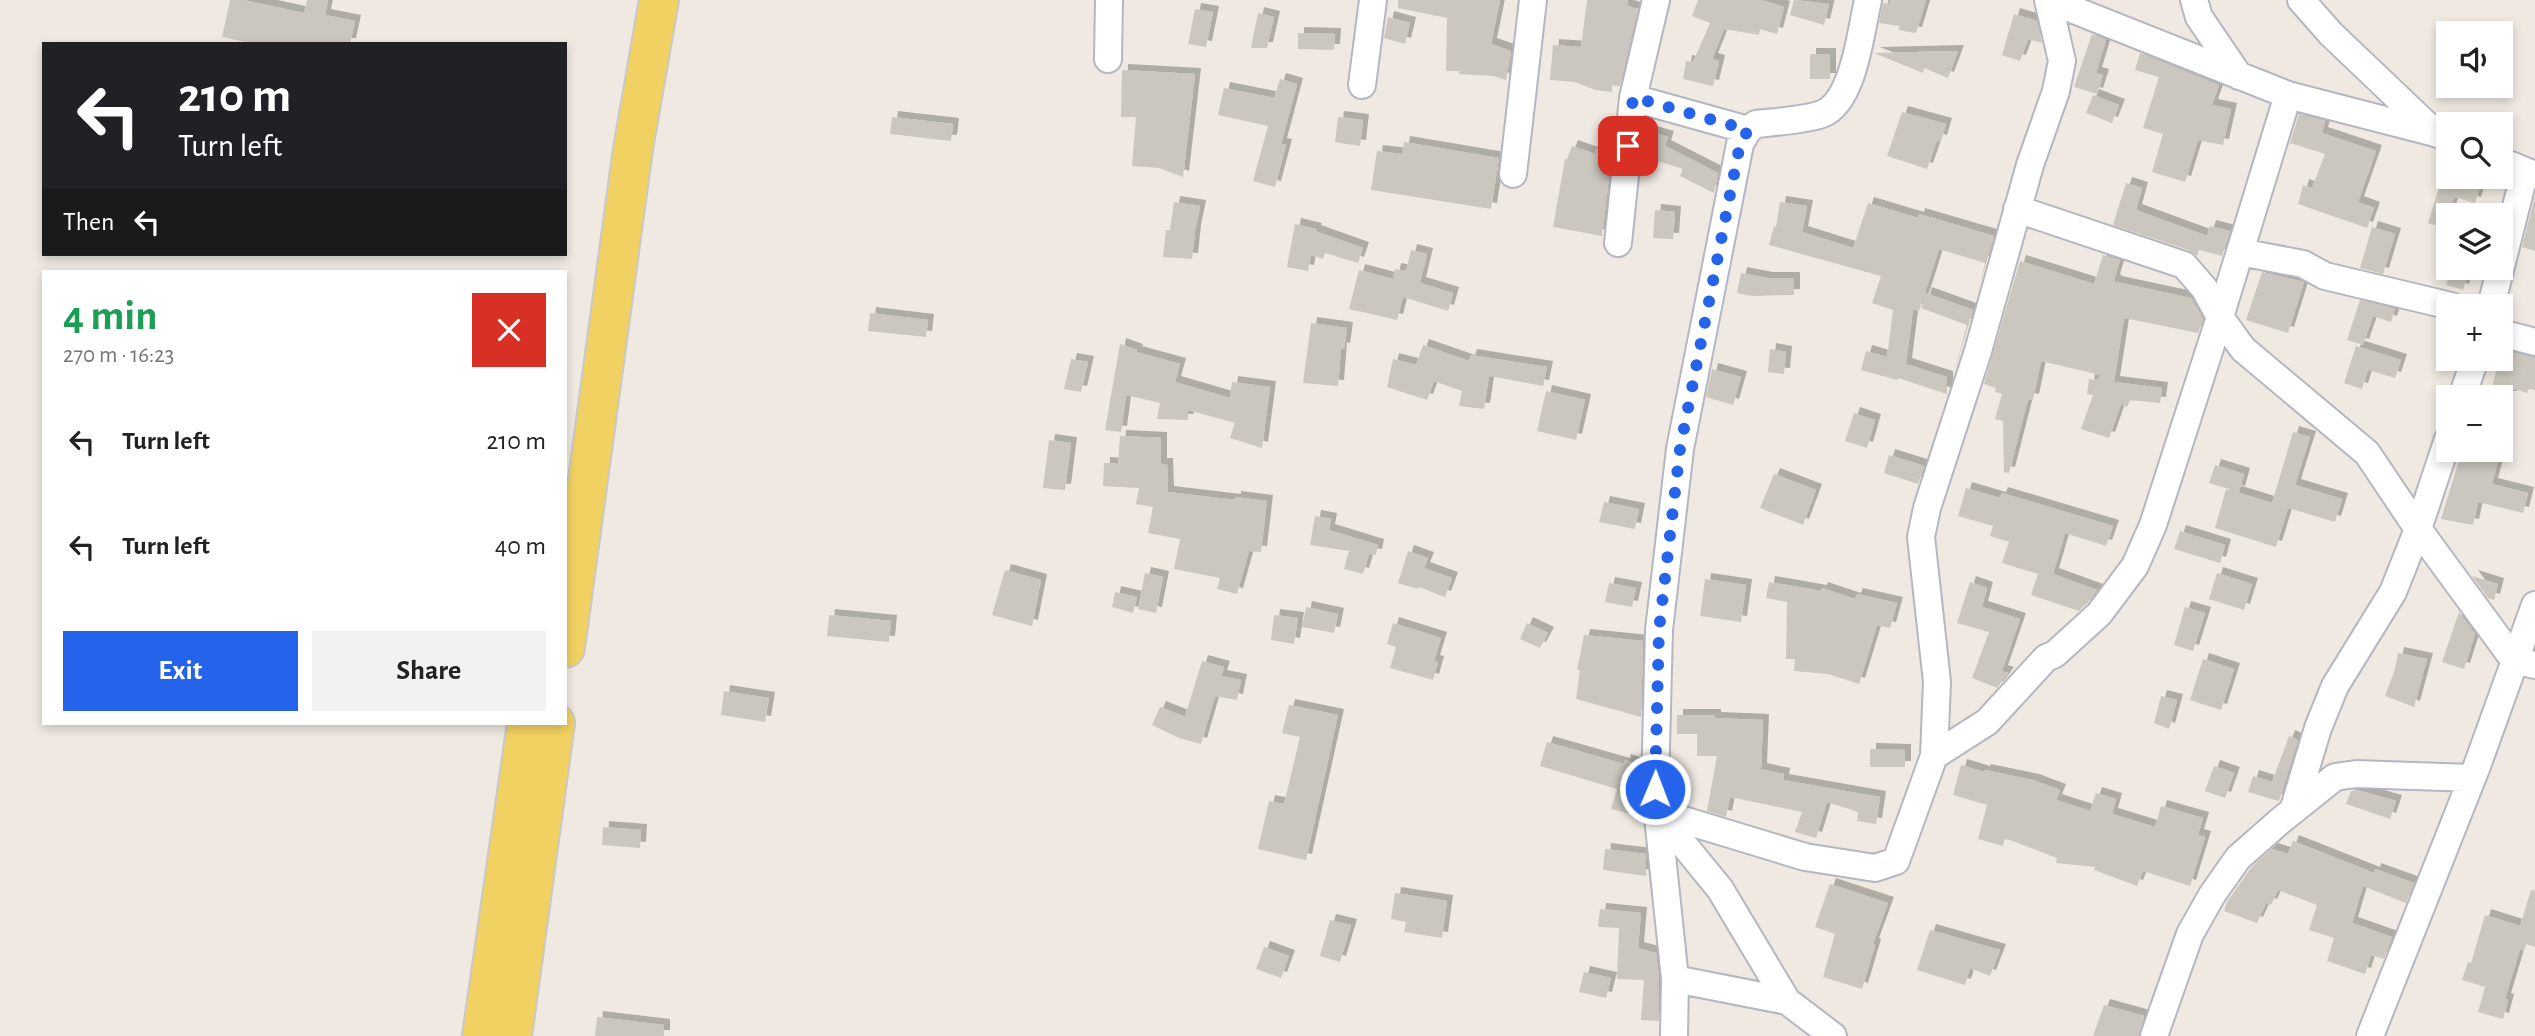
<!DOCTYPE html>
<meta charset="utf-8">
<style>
body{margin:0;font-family:"Alegreya Sans",sans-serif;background:#f2f2f2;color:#222;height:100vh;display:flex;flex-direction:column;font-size:26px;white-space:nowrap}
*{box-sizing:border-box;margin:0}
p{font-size:23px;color:#767676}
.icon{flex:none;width:38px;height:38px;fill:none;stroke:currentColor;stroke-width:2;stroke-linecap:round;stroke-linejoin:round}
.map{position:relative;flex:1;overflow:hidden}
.side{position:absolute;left:42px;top:270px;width:525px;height:455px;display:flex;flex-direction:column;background:#fff;border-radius:0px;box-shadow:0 4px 10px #0003}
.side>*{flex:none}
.banner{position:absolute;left:42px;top:42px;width:525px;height:214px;border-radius:0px;box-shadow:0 4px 10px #0003;background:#202124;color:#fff;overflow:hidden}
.fabs{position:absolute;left:2436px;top:21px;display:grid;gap:14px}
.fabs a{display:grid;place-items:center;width:77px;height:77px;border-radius:0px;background:#fff;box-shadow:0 4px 10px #0003;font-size:35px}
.pin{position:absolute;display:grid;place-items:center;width:60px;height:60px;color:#fff;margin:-30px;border-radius:14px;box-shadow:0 4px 10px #0006}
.me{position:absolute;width:77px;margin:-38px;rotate:1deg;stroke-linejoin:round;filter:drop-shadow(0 0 5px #0008)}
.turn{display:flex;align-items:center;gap:24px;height:147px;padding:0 21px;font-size:32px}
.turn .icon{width:91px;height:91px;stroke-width:2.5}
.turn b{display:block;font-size:49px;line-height:60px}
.then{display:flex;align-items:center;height:66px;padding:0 21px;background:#0003;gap:14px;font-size:26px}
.round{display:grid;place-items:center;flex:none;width:74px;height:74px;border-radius:0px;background:#f2f2f2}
.overview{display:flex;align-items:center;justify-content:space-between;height:119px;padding:0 21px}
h1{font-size:42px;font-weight:700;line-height:52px;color:#1e9e55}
.cta{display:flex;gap:14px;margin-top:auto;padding:14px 21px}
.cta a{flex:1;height:80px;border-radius:0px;background:#2563eb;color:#fff;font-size:28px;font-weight:700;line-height:80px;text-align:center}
.cta a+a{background:#f2f2f2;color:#222}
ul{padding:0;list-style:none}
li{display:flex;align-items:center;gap:21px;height:105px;padding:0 21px}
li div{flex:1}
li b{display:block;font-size:26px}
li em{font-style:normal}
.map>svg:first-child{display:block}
.building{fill:#cbc7bf;filter:url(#shadow)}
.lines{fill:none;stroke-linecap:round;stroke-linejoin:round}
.street-casing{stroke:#b4b7c1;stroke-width:30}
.primary-casing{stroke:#c9c9c9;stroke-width:42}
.street{stroke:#fff;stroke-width:26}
.primary{stroke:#f2d163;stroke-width:38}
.route{stroke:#2563eb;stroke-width:12;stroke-dasharray:0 21.6}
</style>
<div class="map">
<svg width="2535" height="1036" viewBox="0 0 2535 1036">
<defs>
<filter id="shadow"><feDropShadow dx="6" dy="-6" stdDeviation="0" flood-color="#0004"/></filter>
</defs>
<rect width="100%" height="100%" fill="#efe9e1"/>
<path class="building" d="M230 0H243L304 13 307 0H328L325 15 355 21 350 44H255L222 37Z
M1398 0H1500L1491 44 1511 51 1506 80 1493 76 1459 74 1460 71H1446L1447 18 1398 8Z
M1587 0H1628V6L1638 9 1620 86 1612 85V92L1595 90 1575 82 1550 80 1553 45 1581 47Z
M1698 0H1761L1784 7 1777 34 1760 29 1759 35 1724 29 1712 59 1719 61 1713 86 1683 79 1686 61 1693 62 1710 23 1692 16Z
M1794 0 1829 4 1824 25 1790 15Z
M1891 0H1926L1916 33 1898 30 1900 26 1879 23 1883 3 1890 4Z
M1195 9 1213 12 1206 47 1188 44Z
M1258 13 1274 17 1267 48H1251Z
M2014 14 2037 21 2042 43 2028 39 2020 61 2002 55Z
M1388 17 1410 23 1405 44 1384 38Z
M1298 33 1335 34 1334 50 1298 49Z
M2092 34 2106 40 2096 73 2103 75 2097 94 2074 87Z
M1958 51 1948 78 1924 68 1923 73 1874 53Z
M2140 53 2219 85 2212 105 2231 109 2223 145 2198 140 2185 182 2152 172 2163 134 2143 128 2159 77 2135 70Z
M1810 54H1830V79H1810Z
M1122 70 1195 74 1183 177 1159 168 1132 166 1136 117H1121Z
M1280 79 1297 84 1281 144 1286 145 1275 187 1253 181 1268 126 1218 115 1224 88 1274 98Z
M2093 95 2119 105 2112 123 2086 113Z
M1902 112 1946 124 1941 141 1937 140 1927 169 1887 156Z
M2299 114 2325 121 2322 133 2376 151 2358 202 2374 208 2367 228 2298 204 2303 185 2312 188 2325 154 2290 143Z
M892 117 953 124 951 141 890 134Z
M1338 117 1363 120 1360 146 1335 142Z
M1651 132 1668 137 1665 146 1718 173 1714 193 1680 176 1683 169 1644 157Z
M1404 142 1499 158 1491 209 1371 190 1377 151 1402 154Z
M1572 146 1595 154 1596 148 1612 152 1602 236 1553 227 1565 159H1567Z
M2443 173 2448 177 2481 184 2475 203 2454 197 2445 228 2428 223Z
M2126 183 2142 188 2136 210 2207 236 2210 226 2230 231 2222 256 2199 250 2197 256 2189 250 2113 225Z
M2535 196V251L2522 247Z
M1174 202 1200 206 1195 231 1192 259 1163 257 1166 230H1170Z
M1780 202 1807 206 1802 232 1853 248 1868 203 1918 218 1919 214 1994 236 1980 284 1985 263 1939 249 1919 311 1913 309 1906 364 1947 377V394L1898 378 1897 380 1861 370 1866 351 1887 357 1893 310 1872 303 1881 276 1769 245 1774 226 1776 227Z
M1655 210 1675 212 1673 239 1653 238Z
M1295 224 1316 229 1315 231 1363 248 1358 263 1325 253 1323 259 1311 255 1308 271 1287 267Z
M2372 227 2395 234 2383 274 2360 268Z
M1411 250 1427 254 1420 283 1453 293 1448 311 1403 297 1397 320 1349 309 1359 270 1393 279 1395 269 1406 271Z
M2103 255 2120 260 2114 280 2116 282 2191 298 2203 319 2198 333 2124 318 2114 382 2162 388 2160 403 2130 400 2127 407 2121 404 2109 438 2081 429 2093 395 2087 394 2089 379 2098 380 2100 375 2041 361 2033 400 2028 399 2009 473 2004 472 2003 421 1995 419 2002 394 1995 392 1996 388 1984 384 2020 261 2094 284Z
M2452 268H2470L2463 290 2446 285Z
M2262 272 2304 282 2288 333 2246 320Z
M1741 273 1767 278H1794V295L1751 296 1737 293Z
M1926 293 1973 310 1953 376 1967 325 1921 308Z
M2360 300 2395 309 2391 322 2373 316 2363 345 2347 340Z
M870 313 928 320 926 337 868 331Z
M1311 323 1347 328 1344 349 1341 348 1338 386 1303 383Z
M1120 344 1137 350 1136 352 1180 364 1175 382 1230 398 1232 382 1270 387 1262 448 1230 438 1235 423 1188 410V420L1157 419 1160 403 1126 395 1121 432 1105 430Z
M1423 345 1469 361 1471 355 1547 367 1543 386 1489 376 1484 409 1459 406 1462 391 1434 381 1427 400 1387 387 1393 359 1416 365Z
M2356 346 2401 360 2395 378 2368 370 2362 389 2344 383Z
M1770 349 1786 352 1784 374 1768 372Z
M2502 350 2535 358V390L2529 389 2527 393 2514 389 2511 397H2489Z
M1071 359 1088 362 1081 392 1064 389Z
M1712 369 1741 377 1733 405 1706 397Z
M1546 391 1585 400 1576 440 1537 431Z
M1854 413 1875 420 1867 448 1845 441Z
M2293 432 2310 437 2295 485 2342 499 2335 522 2288 508 2276 547 2215 528 2226 489 2272 503Z
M1120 436 1161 438V464H1167L1168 492 1235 500V497L1267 501 1261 552 1249 551 1237 594 1217 589 1220 578 1174 569 1180 539 1148 533 1153 507 1136 504 1139 488 1103 486 1104 463 1118 464Z
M1049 440 1071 443 1065 490 1043 488Z
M2462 450H2501L2492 484 2528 493 2523 513 2478 502 2473 525 2441 519Z
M1889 455 1924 466 1918 484 1884 473Z
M2215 465 2244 474 2239 492 2209 483Z
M1774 474 1816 490 1803 525 1760 508Z
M1966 488 2000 498 2002 493 2113 526 2106 546 2065 533 2053 574 2097 590 2087 603 2079 611 2031 595 2038 574 2002 563 2009 542 1990 536 1993 526 1958 516Z
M1604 502 1639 509 1635 529 1599 522Z
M1315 516 1331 519 1329 530 1378 545 1376 555 1369 554 1363 574 1344 569 1349 551 1310 545Z
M2180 531 2225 545 2220 563 2174 549Z
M1408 551 1428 558 1424 568 1452 578 1445 597 1419 587 1418 589 1398 583Z
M1005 570 1041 580 1032 626 992 615Z
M1145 573 1163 577 1156 613 1138 609Z
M2217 573 2252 584 2244 610 2209 599Z
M2472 576 2498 584 2494 600 2488 598Z
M1705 579 1746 585 1741 622 1700 616Z
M1769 582 1821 591 1822 588 1855 599 1857 594 1897 603 1890 628 1877 625 1859 684 1828 674 1794 671 1795 659H1786L1787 602 1766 598Z
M1970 582 1987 588 1982 607 2020 619 2002 671 2008 673 1997 688 1972 678 1989 632 1957 623Z
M1609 583 1636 588 1632 607 1605 602Z
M1115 592 1137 597 1133 613 1112 607Z
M1306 607 1338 614 1334 633 1302 627Z
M2185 607 2205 613 2193 651 2174 645Z
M2459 612 2475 634 2464 669 2442 662Z
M829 615 891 621 889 642 827 636Z
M1274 615 1298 618 1294 644 1271 640Z
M1393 623 1441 638 1434 661 1438 662 1433 680 1390 668 1396 647 1387 644Z
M1527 623 1548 633 1540 648 1520 639Z
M1584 635 1643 641 1641 717 1576 699 1580 670H1577Z
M2398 653 2427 659 2414 707 2385 696 2395 669Z
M2203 659 2234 669 2221 710 2190 700Z
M1202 661 1224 667 1221 676 1241 680 1237 700 1215 696 1201 744 1179 738 1152 725 1160 707 1185 717Z
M724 691 769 698 765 722 721 715Z
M2161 696 2177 700 2169 729 2154 723Z
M1289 705 1338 715 1306 860 1258 849 1269 801 1284 804 1300 737 1282 733Z
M1677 715H1715V718L1763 720 1761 769 1784 774 1783 780 1880 797 1876 824 1857 821 1858 812 1827 802 1816 838 1795 832 1802 812 1730 797 1726 817 1707 811 1717 756H1697V734H1677Z
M2289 736 2298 740 2279 801 2248 792 2253 776 2272 782Z
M1547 742 1624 764 1625 760 1640 765 1639 780 1630 814 1611 809 1617 789 1540 766Z
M1870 749 1905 750V767H1870Z
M1961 765 1984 772 1985 770 2033 780 2060 790 2056 800 2090 811 2096 793 2116 799 2112 814 2155 827 2161 806 2203 818 2198 835 2205 837 2190 886 2143 871 2137 886 2094 870 2095 867 2056 863 2057 858 2005 838 2003 846 1978 839 1987 805 1953 795Z
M2214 766 2234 773 2225 798 2205 791Z
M2357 790 2396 801 2390 819 2346 804 2351 791Z
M603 827 641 830 640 848 602 845Z
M2293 841 2374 873 2375 869 2414 883 2406 903 2363 886 2352 923 2392 937 2384 959 2371 955 2365 974 2327 961 2334 938 2309 930 2317 905 2278 890 2271 905 2266 903 2257 923 2224 911 2227 902 2250 869 2272 849 2288 854Z
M1605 849 1646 854V876L1603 870Z
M1830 884 1888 903 1873 944 1875 945 1862 989 1823 977 1835 934 1815 927Z
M2531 890H2535V947L2526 944 2524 951 2520 949 2505 999 2508 1000 2503 1019 2478 1012 2485 987 2462 980 2468 962 2471 963 2485 915 2520 926Z
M1395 893 1447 901 1442 938 1404 932 1406 922 1391 919Z
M1600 909 1641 913 1638 948 1656 953 1659 980V1021L1641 1020 1644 980 1617 979 1619 928 1598 927Z
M1330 920 1351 925 1340 962 1320 956Z
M1930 930 2000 950 1990 976 1970 968 1965 985 1917 970Z
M1264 947 1289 956 1281 978 1256 969Z
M1584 972 1611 978 1606 998 1579 992Z
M2104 1005 2144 1016 2139 1036H2093Z
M597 1017 664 1025V1036H595Z"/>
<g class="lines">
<g class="street-casing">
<path id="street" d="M2049 0 2288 95 2435 133 2448 138
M2194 0 2199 17 2239 76
M2301 0 2331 34 2434 132
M1108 59 1109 0
M1362 85 1373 0
M1633 98 1748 130
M2501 161 2535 175
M1513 174 1533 0
M2017 209 2184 265 2204 288 2220 317 2243 349 2367 453 2418 529 2514 660 2535 665
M1618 243 1633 98 1656 0
M2240 252 2303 264 2325 276 2451 306
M2491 306 2525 171
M2501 333 2535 342
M2462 397 2475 359
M1934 756 1987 722 2046 658 2055 654 2099 614 2135 566 2153 525 2220 317 2288 95
M2293 811 2318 728 2335 686 2393 592 2418 529 2448 439
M1657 812 1805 857 1875 868 1896 861 1934 756 1937 682 1921 537 1927 508 1978 351 2030 165 2056 91 2062 61 2048 0
M1657 812 1720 889 1787 1001 1833 1036
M1675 979 1787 1001
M1674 1036 1675 979 1655 789 1659 630 1680 449 1740 144 1748 130 1756 124C1774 122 1806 120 1822 114 1854 102 1861 30 1868 0
M2154 1036 2190 934 2212 895 2238 858 2280 821 2335 777 2356 774 2472 778
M2370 1036 2477 766 2535 605"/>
</g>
<g class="primary-casing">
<path id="primary" d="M565 648 633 149 659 0
M482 1036 527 723
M512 1036 555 723"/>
</g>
<use href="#street" class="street"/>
<use href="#primary" class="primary"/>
</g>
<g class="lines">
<path class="route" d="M1628 146 1633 97 1748 130 1740 144 1680 449 1659 630 1655 789"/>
</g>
</svg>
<div class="fabs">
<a><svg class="icon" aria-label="sound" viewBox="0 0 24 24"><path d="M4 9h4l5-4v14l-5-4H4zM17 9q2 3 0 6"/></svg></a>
<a><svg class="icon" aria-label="search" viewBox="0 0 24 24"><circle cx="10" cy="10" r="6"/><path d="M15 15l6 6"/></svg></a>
<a><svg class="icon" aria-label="layers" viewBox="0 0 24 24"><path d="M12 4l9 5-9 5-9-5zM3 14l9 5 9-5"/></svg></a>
<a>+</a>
<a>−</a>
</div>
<div class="pin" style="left:1628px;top:146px;background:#d93025"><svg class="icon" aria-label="arrive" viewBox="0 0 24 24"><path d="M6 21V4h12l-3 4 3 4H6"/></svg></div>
<svg class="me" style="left:1655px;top:789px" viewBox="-20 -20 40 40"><circle r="17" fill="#2563eb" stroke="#fff" stroke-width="3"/><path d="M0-11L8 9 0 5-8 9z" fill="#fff"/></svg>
<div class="banner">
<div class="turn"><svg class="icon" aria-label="left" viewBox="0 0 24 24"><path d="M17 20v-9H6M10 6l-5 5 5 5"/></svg><div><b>210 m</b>Turn left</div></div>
<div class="then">Then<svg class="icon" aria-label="left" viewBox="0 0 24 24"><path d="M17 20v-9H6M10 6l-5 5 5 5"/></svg></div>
</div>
<section class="side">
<div class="overview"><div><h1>4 min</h1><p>270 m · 16:23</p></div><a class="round" style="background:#d93025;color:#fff"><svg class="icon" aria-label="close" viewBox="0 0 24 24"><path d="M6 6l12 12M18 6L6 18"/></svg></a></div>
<ul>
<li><svg class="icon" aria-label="left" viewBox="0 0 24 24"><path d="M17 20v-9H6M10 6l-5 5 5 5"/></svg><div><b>Turn left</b></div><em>210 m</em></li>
<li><svg class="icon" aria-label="left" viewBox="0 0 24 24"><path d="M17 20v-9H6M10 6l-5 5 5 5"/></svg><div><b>Turn left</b></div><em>40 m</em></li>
</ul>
<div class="cta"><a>Exit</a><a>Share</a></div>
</section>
</div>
